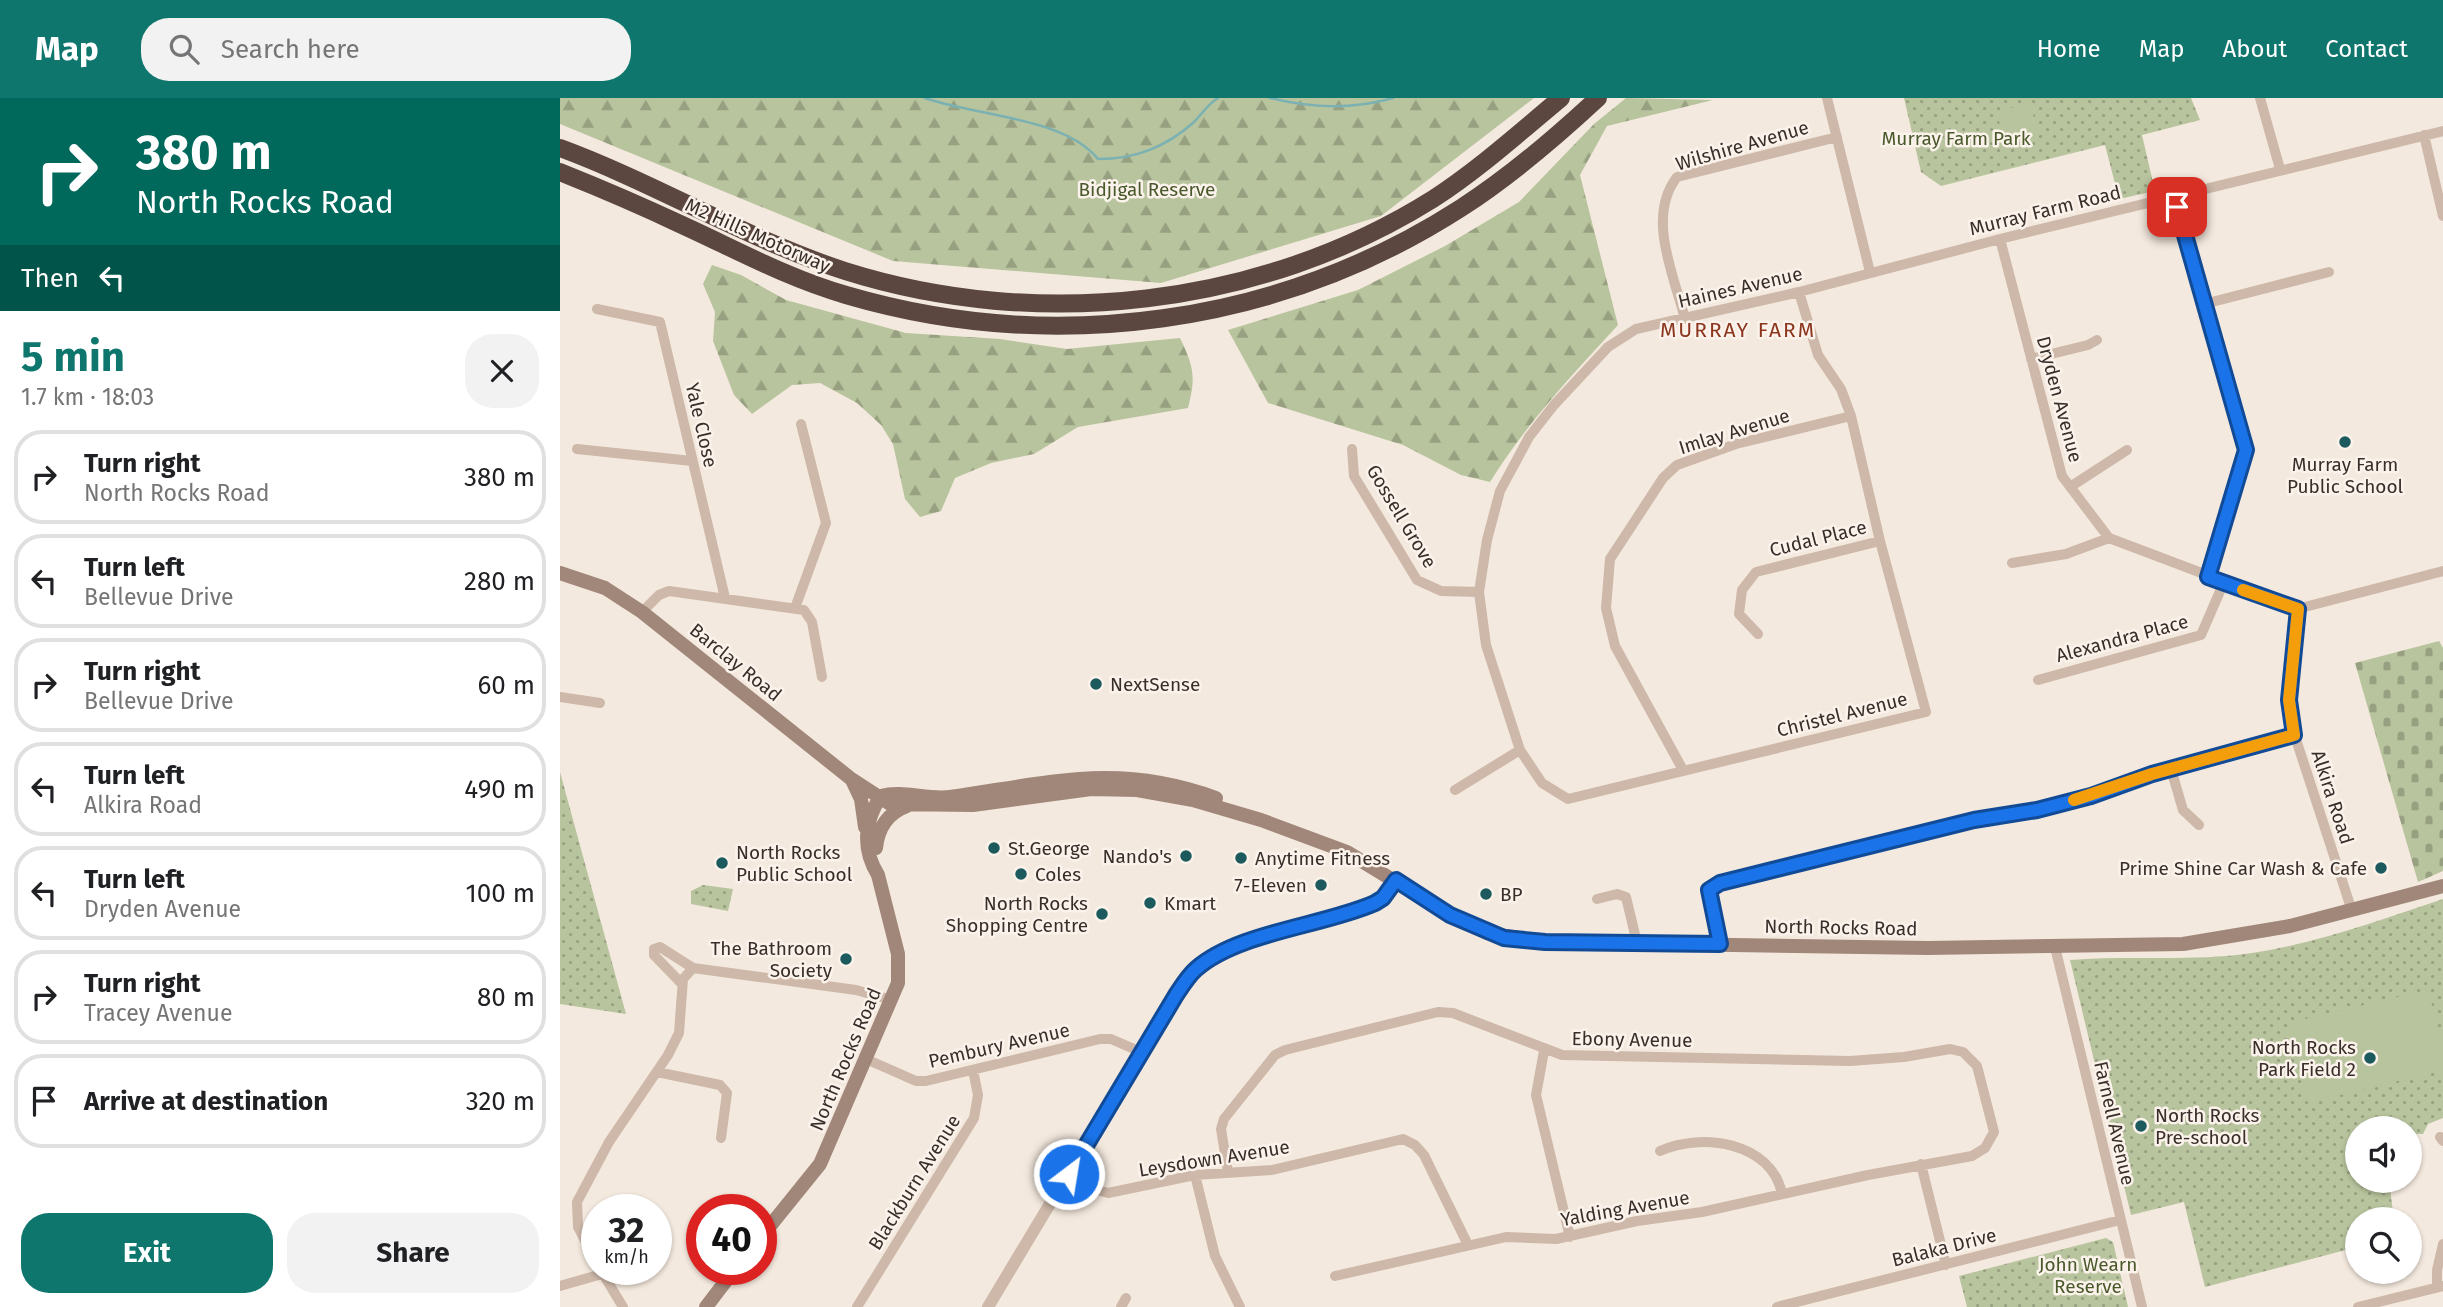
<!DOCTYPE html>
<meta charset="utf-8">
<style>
body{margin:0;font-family:"Fira Sans",sans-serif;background:#f2f2f2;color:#202124;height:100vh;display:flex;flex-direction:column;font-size:26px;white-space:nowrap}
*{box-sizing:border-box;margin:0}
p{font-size:23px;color:#757577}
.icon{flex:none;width:38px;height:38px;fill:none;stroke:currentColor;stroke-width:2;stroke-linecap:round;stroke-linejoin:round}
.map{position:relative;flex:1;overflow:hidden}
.details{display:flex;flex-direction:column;background:#fff;width:560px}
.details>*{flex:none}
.banner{background:#00695c;color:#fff;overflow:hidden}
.fabs{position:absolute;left:1785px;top:1018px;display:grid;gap:14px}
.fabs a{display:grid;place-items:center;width:77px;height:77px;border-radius:50%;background:#fff;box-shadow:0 2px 5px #0004;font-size:35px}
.speed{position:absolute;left:21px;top:1096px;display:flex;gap:14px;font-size:35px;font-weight:700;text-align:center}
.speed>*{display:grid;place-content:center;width:91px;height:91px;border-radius:50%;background:#fff;box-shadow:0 2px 5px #0004;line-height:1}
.speed small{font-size:18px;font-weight:400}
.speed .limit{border:10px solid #d22;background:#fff;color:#111}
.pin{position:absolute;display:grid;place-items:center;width:60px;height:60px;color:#fff;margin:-30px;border-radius:14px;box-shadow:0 4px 10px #0006}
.me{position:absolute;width:77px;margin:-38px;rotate:31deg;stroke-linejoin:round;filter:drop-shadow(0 0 5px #0008)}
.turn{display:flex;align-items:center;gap:24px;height:147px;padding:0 21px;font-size:32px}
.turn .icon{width:91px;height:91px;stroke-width:2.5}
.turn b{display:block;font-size:49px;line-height:60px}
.then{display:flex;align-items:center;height:66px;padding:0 21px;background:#0003;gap:14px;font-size:26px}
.round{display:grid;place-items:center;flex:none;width:74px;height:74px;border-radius:28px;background:#f2f2f2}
.headline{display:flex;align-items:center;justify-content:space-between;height:119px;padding:0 21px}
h1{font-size:42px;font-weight:700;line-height:52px;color:#0f766e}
.primary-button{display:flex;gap:14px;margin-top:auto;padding:14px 21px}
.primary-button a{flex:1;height:80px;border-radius:28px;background:#0f766e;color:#fff;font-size:28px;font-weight:700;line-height:80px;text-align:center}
.primary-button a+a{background:#f2f2f2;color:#202124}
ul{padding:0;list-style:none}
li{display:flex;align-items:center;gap:21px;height:94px;margin:0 14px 10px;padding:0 7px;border:4px solid #e0e0e0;border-radius:28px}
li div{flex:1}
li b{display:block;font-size:26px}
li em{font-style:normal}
header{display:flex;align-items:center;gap:42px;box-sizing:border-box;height:98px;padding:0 35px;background:#0f766e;color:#fff}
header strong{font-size:33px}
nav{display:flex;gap:38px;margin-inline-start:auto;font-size:24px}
.search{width:490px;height:63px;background:#f2f2f2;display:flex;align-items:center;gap:18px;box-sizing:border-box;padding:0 24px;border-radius:28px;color:#757577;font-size:26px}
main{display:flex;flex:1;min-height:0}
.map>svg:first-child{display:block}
.grass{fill:url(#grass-dots)}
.forest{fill:url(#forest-firs)}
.cemetery{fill:url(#cemetery-stones)}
.garden{fill:#b8c49d}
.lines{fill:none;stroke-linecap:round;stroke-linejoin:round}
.stream{stroke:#7bb1b2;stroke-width:2.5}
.minor{stroke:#cdb8a9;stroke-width:10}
.tertiary{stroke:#cdb8a9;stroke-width:12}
.secondary{stroke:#a1877a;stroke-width:14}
.motorway{stroke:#5b4740;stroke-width:18}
.route-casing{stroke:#114b97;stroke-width:18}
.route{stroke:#1a73e8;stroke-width:12}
.slow{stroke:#f59e0b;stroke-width:12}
.poi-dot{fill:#1c5a5d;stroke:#fbf3eb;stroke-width:2.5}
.labels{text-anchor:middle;stroke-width:5;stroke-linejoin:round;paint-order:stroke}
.park-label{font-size:19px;fill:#49592b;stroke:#fbf3eb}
.street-label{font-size:19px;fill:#392e29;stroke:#fbf3eb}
.poi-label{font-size:19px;fill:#392e29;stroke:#fbf3eb;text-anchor:start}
.neighbourhood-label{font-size:21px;letter-spacing:2px;fill:#8c361e;stroke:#fbf3eb}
</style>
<header>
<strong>Map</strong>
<div class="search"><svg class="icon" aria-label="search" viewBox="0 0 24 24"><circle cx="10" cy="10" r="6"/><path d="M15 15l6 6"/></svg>Search here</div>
<nav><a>Home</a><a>Map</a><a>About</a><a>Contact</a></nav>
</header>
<main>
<section class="details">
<div class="banner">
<div class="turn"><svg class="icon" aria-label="right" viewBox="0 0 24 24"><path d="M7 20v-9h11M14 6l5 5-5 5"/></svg><div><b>380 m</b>North Rocks Road</div></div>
<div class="then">Then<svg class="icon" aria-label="left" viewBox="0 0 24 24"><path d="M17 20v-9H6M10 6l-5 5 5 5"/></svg></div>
</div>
<div class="headline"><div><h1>5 min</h1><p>1.7 km · 18:03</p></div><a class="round"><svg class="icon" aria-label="close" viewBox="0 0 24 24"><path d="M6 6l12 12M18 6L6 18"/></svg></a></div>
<ul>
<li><svg class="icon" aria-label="right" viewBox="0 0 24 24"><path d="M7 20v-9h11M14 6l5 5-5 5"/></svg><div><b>Turn right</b><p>North Rocks Road</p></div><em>380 m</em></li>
<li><svg class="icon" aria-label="left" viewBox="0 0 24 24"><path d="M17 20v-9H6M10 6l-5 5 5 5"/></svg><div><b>Turn left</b><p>Bellevue Drive</p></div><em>280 m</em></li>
<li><svg class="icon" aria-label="right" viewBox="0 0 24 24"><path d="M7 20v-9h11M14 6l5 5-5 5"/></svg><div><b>Turn right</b><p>Bellevue Drive</p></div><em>60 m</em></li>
<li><svg class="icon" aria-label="left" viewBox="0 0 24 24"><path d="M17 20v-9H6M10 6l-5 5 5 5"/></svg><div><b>Turn left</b><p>Alkira Road</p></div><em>490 m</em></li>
<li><svg class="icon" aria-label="left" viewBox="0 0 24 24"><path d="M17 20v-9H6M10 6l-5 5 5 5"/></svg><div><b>Turn left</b><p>Dryden Avenue</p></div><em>100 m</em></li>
<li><svg class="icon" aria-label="right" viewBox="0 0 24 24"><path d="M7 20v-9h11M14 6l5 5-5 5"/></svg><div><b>Turn right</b><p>Tracey Avenue</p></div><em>80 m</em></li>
<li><svg class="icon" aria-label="arrive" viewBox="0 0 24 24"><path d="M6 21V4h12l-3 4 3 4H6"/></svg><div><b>Arrive at destination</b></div><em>320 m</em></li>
</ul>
<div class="primary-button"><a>Exit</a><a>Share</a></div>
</section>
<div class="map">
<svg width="1883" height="1209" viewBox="0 0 1883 1209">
<defs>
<pattern id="grass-dots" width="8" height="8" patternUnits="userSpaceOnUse" patternTransform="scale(1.75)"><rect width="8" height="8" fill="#b8c49d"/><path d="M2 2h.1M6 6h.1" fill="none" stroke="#97a080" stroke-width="1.8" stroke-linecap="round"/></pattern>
<pattern id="forest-firs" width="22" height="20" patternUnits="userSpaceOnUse" patternTransform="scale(1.75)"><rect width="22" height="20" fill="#b8c49d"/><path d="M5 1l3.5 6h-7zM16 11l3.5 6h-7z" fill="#97a080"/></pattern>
<pattern id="cemetery-stones" width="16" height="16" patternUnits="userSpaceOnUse" patternTransform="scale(1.75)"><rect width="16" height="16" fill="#b8c49d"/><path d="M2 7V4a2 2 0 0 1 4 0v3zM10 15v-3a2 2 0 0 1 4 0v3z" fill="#97a080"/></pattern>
</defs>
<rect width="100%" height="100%" fill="#f4e9de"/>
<path class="grass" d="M1344 0H1631L1640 22 1582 37 1595 93 1559 101 1545 47 1381 88 1361 74Z
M0 674 66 916 0 906Z
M143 787 173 791 168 813 131 806V793Z
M1883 801V1020L1868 1026 1863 1036H1850V1031H1797V1083H1829L1834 1122H1797V1149L1645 1189 1624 1104 1571 1117 1510 862C1571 857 1632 864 1692 855 1757 845 1821 822 1883 801Z
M1546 1140 1553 1144 1568 1209H1407L1399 1178Z"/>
<path class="forest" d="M0 0H974L821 118 601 185 333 163 0 26Z
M1066 0 1153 2 1047 28 1020 77 1058 227C1012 277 966 326 930 384L901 377 843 347 708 305 668 232 798 192 885 148 959 104 1034 26Z
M152 167 181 177 226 202 346 235 440 241 507 251 620 240C634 269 636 279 628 310L518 329 474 356 431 365 395 380 381 413 360 419 345 401 333 346 321 327 297 305 260 285 232 287 192 316 174 297 153 243 155 214 143 186Z"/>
<path class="cemetery" d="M1879 543 1883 550V773L1858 784 1795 565Z"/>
<path class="garden" d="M1471 6 1478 40 1444 47 1437 13Z
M1868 892 1883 948V972L1748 1005 1727 925Z"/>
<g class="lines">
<path class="stream" d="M365 0C416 18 504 19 538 61 576 61 606 49 634 24 642 16 648 6 658 0
M710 0C752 10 791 12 833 0"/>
<path class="minor" d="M1267 0 1310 174
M1700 0 1720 71
M1864 37 1883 118
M1615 98 1686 352 1648 479
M1440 141 1502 378 1549 440 1737 511 1883 473
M1239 194 1258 257 1281 291 1291 318 1320 443 1366 614 1008 701 982 685 960 652 926 547 919 494 927 442 940 393 969 339 994 307 1048 249 1076 231 1239 194 1440 141 1883 33
M1644 206 1769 174
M37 211 100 224 165 500
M1125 221C1114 177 1086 119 1117 79L1277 39
M1471 261 1528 247 1537 242
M17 351 132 363
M792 351 794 378 857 482 881 493 919 494
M1510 389 1567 352
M1452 465 1506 456 1549 440
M235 510 266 425 241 326
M1737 511 1729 602 1730 623 1792 813
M82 514 99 497 109 493 244 512 252 524 262 579
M1198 536 1179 516 1182 492 1196 474 1320 443
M1478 582 1641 537 1664 484
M0 599 40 605
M1611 671 1623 712 1639 727
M1123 672 1055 548 1046 510 1050 461 1103 380 1117 367 1176 346 1291 318
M895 692 960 652
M1037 801 1057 796 1066 799 1077 845
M1160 846 1149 792 1155 786 1414 722 1517 701 1592 676 1734 637
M1495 849 1582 1209
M122 886 94 857V851L100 849 133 870
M984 953 976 997 1010 1139
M306 961 356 983H366L540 941H551L581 954
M97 974 160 987 167 995 161 1040
M1880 1039 1883 1043
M1100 1053C1141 1034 1212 1044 1222 1096
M1361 1066 1386 1167
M668 1074 661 1031 664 1021 715 957 725 952 878 914 893 915 1002 957 1290 963 1344 959 1390 951 1403 954 1417 968 1434 1034 1425 1050 1412 1058 1308 1077 1142 1114 1077 1123 996 1141 946 1139 775 1178
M509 1076 537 1092 548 1095 635 1077 712 1072 843 1041 855 1047 864 1057 908 1147
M635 1077 655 1158 680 1209
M37 1165 18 1129 17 1104 49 1044 108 957 119 935 123 881 133 870 296 892 332 902
M40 1171 63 1209
M0 1188 42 1176
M1877 1189V1172L1883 1146
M297 1209 414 1020 418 997 413 972
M561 1209 566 1200
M1217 1209 1560 1122
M1798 1209 1883 1188"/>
<path class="tertiary" d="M428 1209 581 954 635 872 657 857 695 842 815 805 823 800 836 782"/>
<path class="secondary" d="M0 475 45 490 82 514 290 680 330 706 413 707 531 691 577 692 633 702 701 722 787 754 890 817 927 835 985 844 1368 850 1623 846 1730 828 1883 788
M292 682 301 701 305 729
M316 750C318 730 328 715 347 708
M201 1139 260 1066 338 885V856L318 777C302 751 304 723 321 698 343 692 367 702 390 699 490 685 557 664 656 700
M146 1209 175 1171"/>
<path class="motorway" d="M0 50C97 86 186 141 285 173 478 234 701 209 873 101 918 72 960 34 1001 0
M0 74C40 90 80 107 120 126 175 151 227 180 286 197 494 258 719 227 901 110 951 78 995 40 1038 0"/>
</g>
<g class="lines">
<g class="route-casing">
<path id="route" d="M509 1076 616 897C622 888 628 878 636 871 678 834 763 828 815 805L823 800 836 782 890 817 944 840 985 844 1160 846 1149 792 1160 785 1414 722 1477 712 1531 698 1592 676 1734 637 1729 602 1738 511 1648 479 1686 352 1617 109"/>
</g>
<use href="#route" class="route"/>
<path class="slow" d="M1514 702 1592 676 1734 637 1729 602 1738 511 1683 492"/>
</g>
<g class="poi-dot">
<circle cx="1785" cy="344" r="7"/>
<circle cx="536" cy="586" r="7"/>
<circle cx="434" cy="750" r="7"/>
<circle cx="626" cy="758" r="7"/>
<circle cx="681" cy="760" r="7"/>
<circle cx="162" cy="765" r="7"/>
<circle cx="1821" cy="770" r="7"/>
<circle cx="461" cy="776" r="7"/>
<circle cx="761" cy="787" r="7"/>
<circle cx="926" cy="796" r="7"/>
<circle cx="590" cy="805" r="7"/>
<circle cx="542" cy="816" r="7"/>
<circle cx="286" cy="861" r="7"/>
<circle cx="1810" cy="960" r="7"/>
<circle cx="1581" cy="1028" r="7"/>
</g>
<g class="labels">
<g class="park-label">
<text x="1396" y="47">Murray Farm Park</text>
<text x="587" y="98">Bidjigal Reserve</text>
<text x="1528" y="1173">John Wearn<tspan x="1528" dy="22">Reserve</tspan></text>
</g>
<g class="street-label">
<text transform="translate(1182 47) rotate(-16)" y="7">Wilshire Avenue</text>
<text transform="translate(1485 112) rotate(-14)" y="7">Murray Farm Road</text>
<text transform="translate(198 137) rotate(24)" y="7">M2 Hills Motorway</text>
<text transform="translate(1180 189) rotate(-13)" y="7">Haines Avenue</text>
<text transform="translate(1500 301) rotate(75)" y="7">Dryden Avenue</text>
<text transform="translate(142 327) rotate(77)" y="7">Yale Close</text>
<text transform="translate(1174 333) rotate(-17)" y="7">Imlay Avenue</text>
<text transform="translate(842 418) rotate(59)" y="7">Gossell Grove</text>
<text transform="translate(1258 440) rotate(-14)" y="7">Cudal Place</text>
<text transform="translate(1562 540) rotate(-15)" y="7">Alexandra Place</text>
<text transform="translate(176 564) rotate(39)" y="7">Barclay Road</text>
<text transform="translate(1282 616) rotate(-14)" y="7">Christel Avenue</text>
<text transform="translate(1773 699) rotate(72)" y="7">Alkira Road</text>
<text transform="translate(1281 829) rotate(1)" y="7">North Rocks Road</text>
<text transform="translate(1072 941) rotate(1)" y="7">Ebony Avenue</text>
<text transform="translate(439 947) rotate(-13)" y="7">Pembury Avenue</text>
<text transform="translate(285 961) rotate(-67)" y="7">North Rocks Road</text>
<text transform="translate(1555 1025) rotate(77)" y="7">Farnell Avenue</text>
<text transform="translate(654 1060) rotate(-9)" y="7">Leysdown Avenue</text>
<text transform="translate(354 1084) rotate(-58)" y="7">Blackburn Avenue</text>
<text transform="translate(1065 1110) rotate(-10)" y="7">Yalding Avenue</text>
<text transform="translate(1384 1149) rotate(-14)" y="7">Balaka Drive</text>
</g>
<g class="poi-label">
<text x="1785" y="373" text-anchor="middle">Murray Farm<tspan x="1785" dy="22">Public School</tspan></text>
<text x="550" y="593">NextSense</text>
<text x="448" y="757">St.George</text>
<text x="176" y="761">North Rocks<tspan x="176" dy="22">Public School</tspan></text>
<text x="612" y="765" text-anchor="end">Nando's</text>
<text x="695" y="767">Anytime Fitness</text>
<text x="1807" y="777" text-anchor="end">Prime Shine Car Wash &amp; Cafe</text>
<text x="475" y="783">Coles</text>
<text x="747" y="794" text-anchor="end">7-Eleven</text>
<text x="940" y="803">BP</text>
<text x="528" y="812" text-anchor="end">North Rocks<tspan x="528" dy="22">Shopping Centre</tspan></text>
<text x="604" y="812">Kmart</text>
<text x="272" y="857" text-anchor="end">The Bathroom<tspan x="272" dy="22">Society</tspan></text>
<text x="1796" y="956" text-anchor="end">North Rocks<tspan x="1796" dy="22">Park Field 2</tspan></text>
<text x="1595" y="1024">North Rocks<tspan x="1595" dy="22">Pre-school</tspan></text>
</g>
<g class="neighbourhood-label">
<text x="1178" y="239">MURRAY FARM</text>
</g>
</g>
</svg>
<div class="fabs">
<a><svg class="icon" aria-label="sound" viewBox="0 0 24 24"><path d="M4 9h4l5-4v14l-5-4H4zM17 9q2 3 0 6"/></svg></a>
<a><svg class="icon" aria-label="search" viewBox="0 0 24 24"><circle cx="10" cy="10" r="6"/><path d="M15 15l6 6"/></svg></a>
</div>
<div class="speed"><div>32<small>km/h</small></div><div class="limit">40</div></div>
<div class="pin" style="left:1617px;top:109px;background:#d93025"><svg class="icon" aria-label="arrive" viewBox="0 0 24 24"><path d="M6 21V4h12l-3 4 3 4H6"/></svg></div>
<svg class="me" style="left:509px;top:1076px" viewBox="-20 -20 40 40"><circle r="17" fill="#1a73e8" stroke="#fff" stroke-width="3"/><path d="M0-11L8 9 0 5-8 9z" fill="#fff"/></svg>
</div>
</main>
